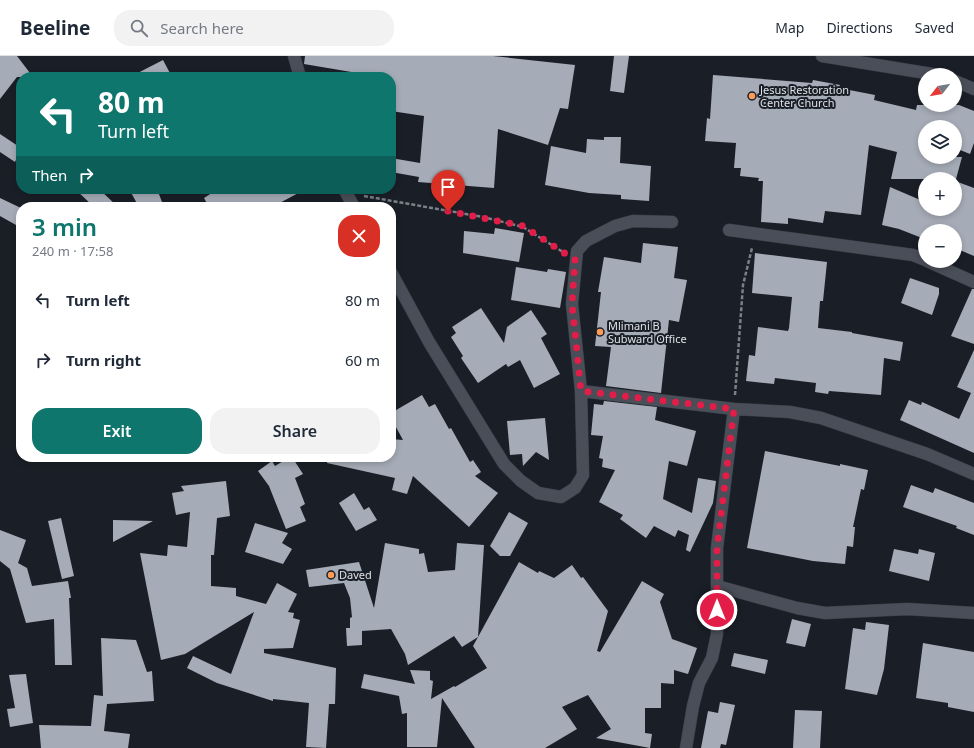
<!DOCTYPE html>
<meta charset="utf-8">
<style>
body{margin:0;font-family:"Noto Sans",sans-serif;background:#f2f2f3;color:#1f2937;height:100vh;display:flex;flex-direction:column;font-size:15px;white-space:nowrap}
*{box-sizing:border-box;margin:0}
p{font-size:13px;color:#747a83}
.icon{flex:none;width:22px;height:22px;fill:none;stroke:currentColor;stroke-width:2;stroke-linecap:round;stroke-linejoin:round}
.map{position:relative;flex:1;overflow:hidden}
.details{position:absolute;left:16px;top:146px;width:380px;height:260px;display:flex;flex-direction:column;background:#fff;border-radius:16px;box-shadow:0 2px 6px #0003}
.details>*{flex:none}
.hud{position:absolute;left:16px;top:16px;width:380px;height:122px;border-radius:16px;box-shadow:0 2px 6px #0003;background:#0f766e;color:#fff;overflow:hidden}
.needle{width:26px;rotate:239deg}
.buttons{position:absolute;left:918px;top:12px;display:grid;gap:8px}
.buttons a{display:grid;place-items:center;width:44px;height:44px;border-radius:50%;background:#fff;box-shadow:0 2px 6px #0003;font-size:20px}
.pin{position:absolute;display:grid;place-items:center;width:34px;height:34px;color:#fff;margin:-41px -17px;border-radius:50% 50% 50% 0;rotate:-45deg;box-shadow:0 0 4px #0007}
.pin .icon{rotate:45deg}
.me{position:absolute;width:44px;margin:-22px;rotate:0deg;stroke-linejoin:round;filter:drop-shadow(0 0 3px #0008)}
.turn{display:flex;align-items:center;gap:14px;height:84px;padding:0 16px;font-size:18px}
.turn .icon{width:52px;height:52px;stroke-width:2.5}
.turn b{display:block;font-size:28px;line-height:34px}
.then{display:flex;align-items:center;height:38px;padding:0 16px;background:#0003;gap:8px;font-size:15px}
.round{display:grid;place-items:center;flex:none;width:42px;height:42px;border-radius:16px;background:#f2f2f3}
.overview{display:flex;align-items:center;justify-content:space-between;height:68px;padding:0 16px}
h1{font-size:24px;font-weight:600;line-height:30px;color:#0f766e}
.primary-button{display:flex;gap:8px;margin-top:auto;padding:8px 16px}
.primary-button a{flex:1;height:46px;border-radius:16px;background:#0f766e;color:#fff;font-size:16px;font-weight:600;line-height:46px;text-align:center}
.primary-button a+a{background:#f2f2f3;color:#1f2937}
ul{padding:0;list-style:none}
li{display:flex;align-items:center;gap:12px;height:60px;padding:0 16px}
li div{flex:1}
li b{display:block;font-size:15px}
li em{font-style:normal}
header{display:flex;align-items:center;gap:24px;box-sizing:border-box;height:56px;padding:0 20px;background:#fff;border-bottom:1px solid #e0e1e3}
header strong{font-size:19px}
nav{display:flex;gap:22px;margin-inline-start:auto;font-size:14px}
.search{width:280px;height:36px;background:#f2f2f3;display:flex;align-items:center;gap:10px;box-sizing:border-box;padding:0 14px;border-radius:16px;color:#747a83;font-size:15px}
.map>svg:first-child{display:block}
.building{fill:#a6acb7}
.lines{fill:none;stroke-linecap:round;stroke-linejoin:round}
.minor-casing{stroke:#393c44;stroke-width:13}
.tertiary-casing{stroke:#393c44;stroke-width:13}
.path{stroke:#7c8087;stroke-width:2.5;stroke-dasharray:4 2;stroke-linecap:butt}
.minor{stroke:#494e58;stroke-width:12}
.tertiary{stroke:#494e58;stroke-width:12}
.route{stroke:#e11d48;stroke-width:7;stroke-dasharray:0 12.6}
.poi-dot{fill:#fe9c57;stroke:#1a1f27;stroke-width:1.5}
.labels{text-anchor:middle;stroke-width:4;stroke-linejoin:round;paint-order:stroke}
.poi-label{font-size:11px;fill:#dee1e7;stroke:#1a1f27;text-anchor:start}
</style>
<header>
<strong>Beeline</strong>
<div class="search"><svg class="icon" aria-label="search" viewBox="0 0 24 24"><circle cx="10" cy="10" r="6"/><path d="M15 15l6 6"/></svg>Search here</div>
<nav><a>Map</a><a>Directions</a><a>Saved</a></nav>
</header>
<div class="map">
<svg width="974" height="692" viewBox="0 0 974 692">
<rect width="100%" height="100%" fill="#1a1f27"/>
<path class="building" d="M0 0H17L33 21H17L0 43Z
M305 0H493L575 9 568 53 560 52 548 89 498 73 494 132 418 126 419 121 391 116V102L420 107 424 60 391 55V21H381L304 8Z
M614 0H629L624 37 610 35Z
M163 4 172 21H130Z
M713 19 812 27 813 24 840 29 839 32 875 39 874 44 916 54 917 49H959L974 55V87L970 98 955 92V71H925V101H962L956 123H891L897 96 869 89 861 159 825 155 823 167 788 162V168L761 166 763 125H758L759 122 740 120 741 112H734L736 87 705 85 707 62 710 63Z
M0 78 21 92 15 106 0 96Z
M604 81H621L620 107 651 110 649 145 621 143V139L589 137 545 129 551 90 586 97 587 83 604 84Z
M955 125 974 132V200L955 192V175H925L922 182 899 173 882 169 890 131 925 146V153H955Z
M75 133H99L118 151H94Z
M129 133H157L162 146 153 151H139Z
M218 133H306L272 151H209L204 142Z
M0 142 21 152V161L16 169 0 160Z
M495 172 524 177 519 206 463 197 464 175 494 178Z
M643 187 678 191 674 222 687 224 679 266 669 264 661 337 606 330 611 291 595 290 601 236H598L604 201 641 207Z
M755 197 827 206 823 245H820L818 272 852 276V277L903 286 900 305 884 302 881 339 829 335 828 338 815 336 816 327 775 322 774 328 746 325 749 299 755 300 758 271 788 275 789 272 792 241 752 237Z
M516 211 547 216 548 213 566 216 560 252 511 244Z
M910 222 939 232V238L932 259 901 247Z
M972 233H974V288L951 280Z
M481 252 504 287 507 271 531 254 547 278 541 282 560 318 534 332 520 304 508 311 506 308 478 327 461 302 463 300 451 281 456 277 452 271Z
M974 294V397L900 364 909 344 921 349 922 346 959 363 971 337 957 331Z
M422 339 429 351 435 348 449 373 451 372 470 406 473 404 481 416 475 420 498 437 469 471 413 420 407 438 392 434 395 422 327 407 328 401H391V383L403 384 391 362V357Z
M604 345 657 351 655 364 696 375 687 410 669 405 663 443 692 457 698 422 716 425 713 447 690 496 686 494 689 479 678 474 675 481 654 470 646 482 620 463 623 459 599 446 615 414 602 411 603 403 599 402 603 380 591 379 594 348 603 349Z
M545 362 549 404 536 396 523 410 522 398 510 399 507 365Z
M765 395 840 410V408L868 414 864 434 861 433 853 471H855L853 491 847 490 845 508 813 505 747 492Z
M290 401H292L303 418 295 422 305 448 300 451 306 465 286 473 269 430 258 415 272 405 275 410Z
M226 425 230 460 217 462 214 499H211V530L236 532V540L266 548 277 527 297 538 288 556 294 557 293 562 300 564 293 592 264 593V597L336 612 335 648H329L326 692 306 691 309 647 273 643V645L217 627 187 612 193 600 231 618 254 556 185 598 161 604 140 497 167 500 168 489 187 491 190 456 176 459 172 437 184 435 181 430Z
M911 429 933 437 935 432 974 447V479L956 472 957 470 903 451Z
M354 437 364 454 369 451 377 464 356 475 339 447Z
M509 456 528 467 510 500H500L490 490Z
M61 462 74 520 62 523 48 465Z
M113 464 153 465 113 486Z
M255 467 288 477 282 487 292 493 283 508 245 496Z
M0 474 26 484 18 507 27 512 32 530 68 525 71 542H69L72 609H55L54 563 26 567 10 513 0 505Z
M385 487 419 493V498L424 497 428 516 455 514 457 487 484 489 478 581 519 506 538 517 539 515 554 522 572 509 581 522 583 521 608 555 597 595 600 596 642 525 664 538 660 546 672 583 697 592 688 618 674 614V628L661 627V652H645V677L652 678 650 692 596 682 611 673 588 639 562 651 577 673 545 692H475L442 642 437 691H407V657L402 658 399 640 361 632 364 618 415 628 410 614 430 615V624L433 625 431 643 454 630 455 631 487 612 473 590 478 581 462 591 454 580 408 609 405 598 391 573 362 575V589L347 590 346 572H350V562L352 561 350 542 344 527 309 531 306 514 359 506 374 552Z
M894 493 918 498 919 493 935 497 929 525 889 515Z
M792 563 811 568 805 591 786 587Z
M866 566 889 569 884 613 877 639 845 633 853 572 865 574Z
M101 582 136 584 147 616 152 615 154 645 107 648 104 675 130 678 128 692H41L39 669 91 670 94 639 103 640Z
M923 587 974 596V656L948 651V647L916 642Z
M734 597 768 604 765 618 731 610Z
M26 618 33 667 10 671 7 653 15 652 9 619Z
M720 646 735 649 726 689 721 688 720 692H701L708 655 718 657Z
M795 654 822 655 820 692H793Z"/>
<g class="lines">
<g class="minor-casing">
<path id="minor" d="M294 0 300 21
M344 133 354 151
M729 174 913 199 925 204
M927 205 974 226
M391 216 429 286 504 408 521 425 538 437 561 441 575 432 583 419 581 335 572 248 577 195 586 185 615 170 633 165 672 166
M581 335 734 353 790 356 821 362 927 398 974 418
M717 530 797 552 825 557 907 553 974 557
M686 692 693 650 699 627 712 602 717 578V492L734 353"/>
</g>
<g class="tertiary-casing">
<path id="tertiary" d="M822 0 938 19
M955 25 974 33"/>
</g>
<path class="path" d="M364 140 483 161 523 171 563 196
M735 339 743 229 752 192"/>
<use href="#minor" class="minor"/>
<use href="#tertiary" class="tertiary"/>
</g>
<g class="lines">
<path class="route" d="M448 155 523 170 575 204 572 248 581 335 734 353 717 492V554"/>
</g>
<g class="poi-dot">
<circle cx="752" cy="40" r="4"/>
<circle cx="600" cy="276" r="4"/>
<circle cx="331" cy="519" r="4"/>
</g>
<g class="labels">
<g class="poi-label">
<text x="760" y="38">Jesus Restoration<tspan x="760" dy="13">Center Church</tspan></text>
<text x="608" y="274">Mlimani B<tspan x="608" dy="13">Subward Office</tspan></text>
<text x="339" y="523">Daved</text>
</g>
</g>
</svg>
<div class="buttons">
<a><svg class="needle" viewBox="-14 -14 28 28"><path d="M0-13l5 13h-10z" fill="#e53935"/><path d="M0 13l5-13h-10z" fill="#747a83"/></svg></a>
<a><svg class="icon" aria-label="layers" viewBox="0 0 24 24"><path d="M12 4l9 5-9 5-9-5zM3 14l9 5 9-5"/></svg></a>
<a>+</a>
<a>−</a>
</div>
<div class="pin" style="left:448px;top:155px;background:#d93025"><svg class="icon" aria-label="arrive" viewBox="0 0 24 24"><path d="M6 21V4h12l-3 4 3 4H6"/></svg></div>
<svg class="me" style="left:717px;top:554px" viewBox="-20 -20 40 40"><circle r="17" fill="#e11d48" stroke="#fff" stroke-width="3"/><path d="M0-11L8 9 0 5-8 9z" fill="#fff"/></svg>
<div class="hud">
<div class="turn"><svg class="icon" aria-label="left" viewBox="0 0 24 24"><path d="M17 20v-9H6M10 6l-5 5 5 5"/></svg><div><b>80 m</b>Turn left</div></div>
<div class="then">Then<svg class="icon" aria-label="right" viewBox="0 0 24 24"><path d="M7 20v-9h11M14 6l5 5-5 5"/></svg></div>
</div>
<section class="details">
<div class="overview"><div><h1>3 min</h1><p>240 m · 17:58</p></div><a class="round" style="background:#d93025;color:#fff"><svg class="icon" aria-label="close" viewBox="0 0 24 24"><path d="M6 6l12 12M18 6L6 18"/></svg></a></div>
<ul>
<li><svg class="icon" aria-label="left" viewBox="0 0 24 24"><path d="M17 20v-9H6M10 6l-5 5 5 5"/></svg><div><b>Turn left</b></div><em>80 m</em></li>
<li><svg class="icon" aria-label="right" viewBox="0 0 24 24"><path d="M7 20v-9h11M14 6l5 5-5 5"/></svg><div><b>Turn right</b></div><em>60 m</em></li>
</ul>
<div class="primary-button"><a>Exit</a><a>Share</a></div>
</section>
</div>
